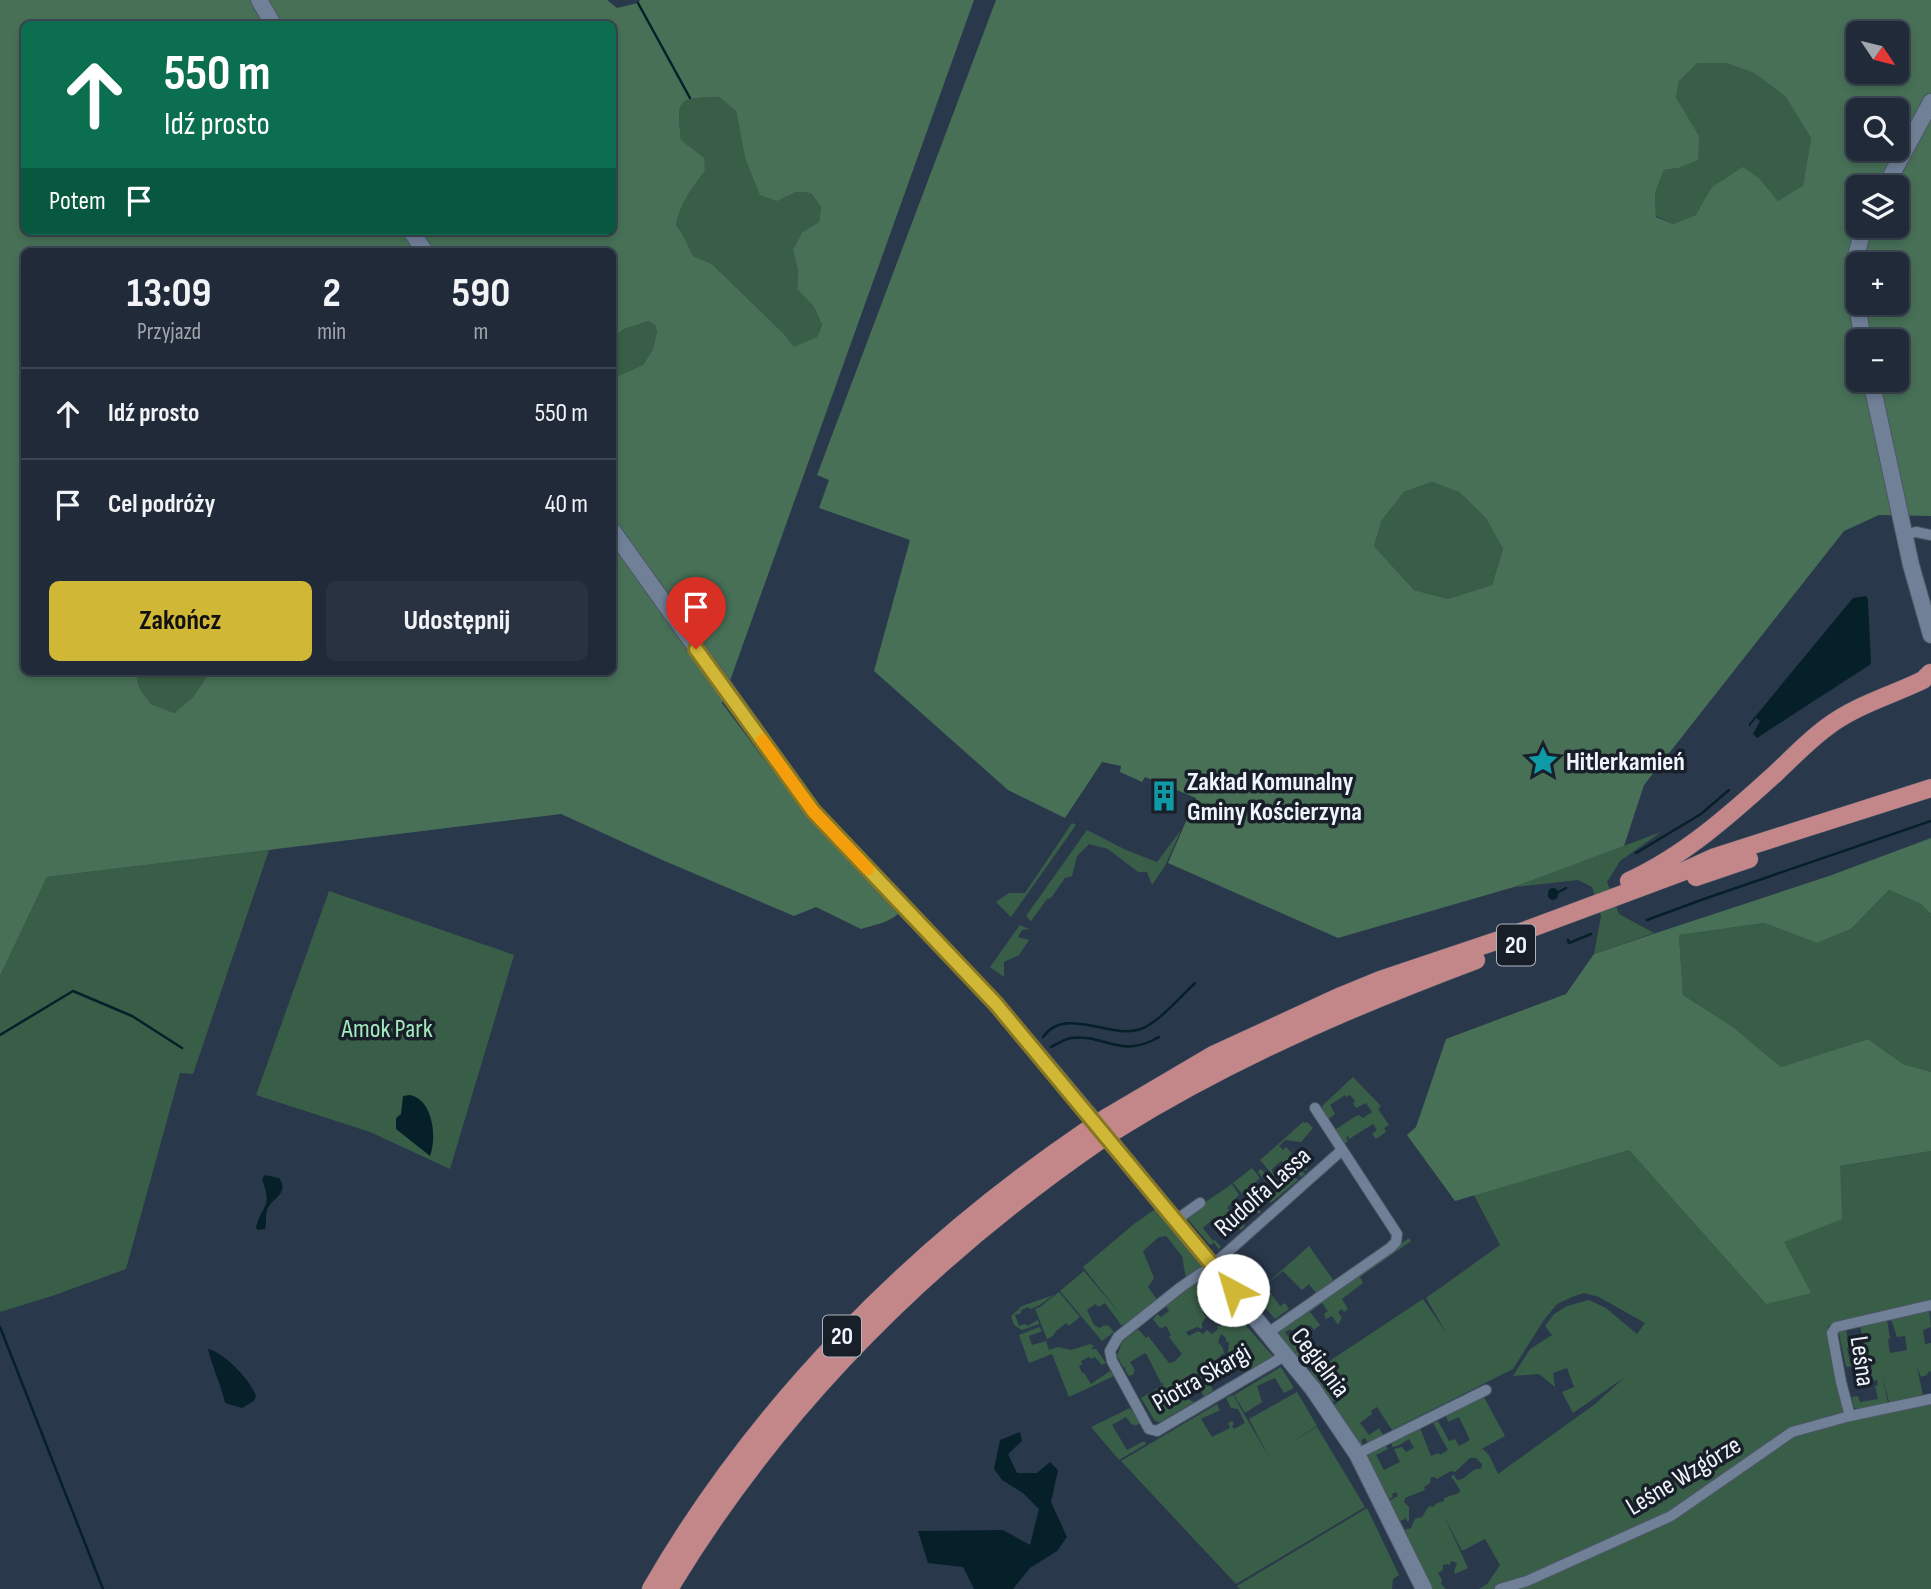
<!DOCTYPE html>
<html lang="pl">
<meta charset="utf-8">
<style>
body{margin:0;font-family:"Sofia Sans Condensed",sans-serif;background:#283240;color:#f1f3f6;height:100vh;display:flex;flex-direction:column;font-size:26px;white-space:nowrap}
*{box-sizing:border-box;margin:0}
p{font-size:23px;color:#a2a7ae}
.icon{flex:none;width:38px;height:38px;fill:none;stroke:currentColor;stroke-width:2;stroke-linecap:round;stroke-linejoin:round}
.map{position:relative;flex:1;overflow:hidden}
.panel{position:absolute;left:21px;top:248px;width:595px;height:427px;display:flex;flex-direction:column;background:#202a38;border-radius:10px;box-shadow:0 4px 10px #0003,0 0 0 2px #3d4653}
.panel>*{flex:none}
.hud{position:absolute;left:21px;top:21px;width:595px;height:214px;border-radius:10px;box-shadow:0 4px 10px #0003,0 0 0 2px #3d4653;background:#0b6e4f;color:#fff;overflow:hidden}
.needle{width:46px;rotate:125deg}
.buttons{position:absolute;left:1846px;top:21px;display:grid;gap:14px}
.buttons a{display:grid;place-items:center;width:63px;height:63px;border-radius:10px;background:#202a38;box-shadow:0 4px 10px #0003,0 0 0 2px #3d4653;font-size:35px}
.pin{position:absolute;display:grid;place-items:center;width:60px;height:60px;color:#fff;margin:-72px -30px;border-radius:50% 50% 50% 0;rotate:-45deg;box-shadow:0 0 7px #0007}
.pin .icon{rotate:45deg}
.me{position:absolute;width:77px;margin:-38px;rotate:321deg;stroke-linejoin:round;filter:drop-shadow(0 0 5px #0008)}
.turn{display:flex;align-items:center;gap:24px;height:147px;padding:0 28px;font-size:32px}
.turn .icon{width:91px;height:91px;stroke-width:2.5}
.turn b{display:block;font-size:49px;line-height:60px}
.then{display:flex;align-items:center;height:66px;padding:0 28px;background:#0003;gap:14px;font-size:26px}
.eta{display:flex;justify-content:space-evenly;align-items:center;height:119px;text-align:center}
.eta b{font-size:42px;font-weight:700;line-height:49px}
.primary-button{display:flex;gap:14px;margin-top:auto;padding:14px 28px}
.primary-button a{flex:1;height:80px;border-radius:10px;background:#d0b736;color:#111;font-size:28px;font-weight:700;line-height:80px;text-align:center}
.primary-button a+a{background:#283240;color:#f1f3f6}
ul{padding:0;list-style:none}
li{display:flex;align-items:center;gap:21px;height:91px;padding:0 28px;border-top:2px solid #3d4653}
li div{flex:1}
li b{display:block;font-size:26px}
li em{font-style:normal}
.map>svg:first-child{display:block}
.green{fill:#395e47}
.forest{fill:#477057;fill-rule:evenodd}
.water{fill:#052029}
.lines{fill:none;stroke-linecap:round;stroke-linejoin:round}
.stream{stroke:#052029;stroke-width:2.5}
.canal{stroke:#052029;stroke-width:10}
.street-casing{stroke:#4c5766;stroke-width:12}
.secondary-casing{stroke:#4c5766;stroke-width:18}
.primary-casing{stroke:#4c5766;stroke-width:19}
.street{stroke:#708097;stroke-width:10}
.secondary{stroke:#708097;stroke-width:16}
.primary{stroke:#c3878a;stroke-width:18}
.primary-bridge-casing{stroke:#4c5766;stroke-width:19;stroke-linecap:butt}
.primary-bridge{stroke:#c3878a;stroke-width:18}
.route-casing{stroke:#877723;stroke-width:18}
.route{stroke:#d0b736;stroke-width:12}
.slow{stroke:#f59e0b;stroke-width:12}
.labels{text-anchor:middle;stroke-width:7;stroke-linejoin:round;paint-order:stroke}
.shield{fill:#181f28;stroke:#afb5bd;stroke-width:2}
.shield-label{font-size:24px;font-weight:bold;fill:#f0f5fd}
.poi-label{font-size:26px;font-weight:bold;fill:#f0f5fd;stroke:#181f28;text-anchor:start}
.park-label{font-size:26px;fill:#a4eabe;stroke:#181f28}
.street-label{font-size:26px;fill:#f0f5fd;stroke:#181f28}
</style>
<div class="map">
<svg width="1931" height="1589" viewBox="0 0 1931 1589">
<rect width="100%" height="100%" fill="#2a384b"/>
<path class="green" d="M1696 63H1726L1754 73 1785 96 1811 138 1803 187 1778 201 1760 179 1711 188 1697 215 1673 224 1656 216 1655 193 1664 170 1678 168 1686 116 1676 99 1679 81Z
M719 97 736 111 745 158 777 200 796 192 811 193 821 207 819 222 802 232 793 250 798 271 797 289 814 307 822 325 817 337 794 348 784 334 712 264 693 256 682 233 676 225C680 203 692 188 705 171L703 158 681 140C676 97 679 98 719 97Z
M649 321 655 325 657 331 653 349 643 365 613 378V338L624 329Z
M1432 482 1459 492 1485 517 1503 549 1492 585 1448 599 1414 590 1374 546 1382 520 1404 492Z
M135 672H210L193 697 174 713 151 704 140 689Z
M1072 823 1076 825 1011 917 996 902 1009 893H1025Z
M1087 830 1126 850 1157 862 1181 830 1165 866 1152 885 1147 872H1138L1108 849 1089 844 1077 856 1072 876 1065 878 1051 898 1047 899 1031 921 1026 916Z
M1661 832 1620 861 1607 882 1619 914 1654 933 1594 954 1601 916 1592 887 1578 880 1514 887Z
M269 850 193 1074 180 1073 126 1269 55 1295 0 1312V976L47 877Z
M1889 890 1921 904 1931 914V1072L1903 1064 1868 1039 1781 1067 1733 1027 1683 995 1679 935 1764 923 1817 943 1851 929Z
M329 891 514 955 450 1169 370 1132 256 1095Z
M1020 925 1029 929 1022 930 1018 937 1029 940 1019 955 1004 962V977L990 967Z
M1353 1077 1381 1106 1378 1109 1389 1125 1384 1128 1386 1132 1376 1139 1372 1134 1377 1130 1373 1124 1349 1139 1348 1136 1346 1137 1348 1141 1343 1145 1333 1131 1356 1116 1359 1115 1363 1118 1372 1112 1366 1103 1356 1108 1353 1103 1355 1101 1350 1095 1347 1097 1345 1095 1330 1105 1335 1114 1328 1119 1322 1109 1323 1108 1322 1106Z
M1303 1122 1305 1123 1307 1122 1313 1128 1301 1142 1285 1140 1279 1146 1283 1150 1286 1147 1308 1170H1305L1303 1172 1305 1174 1301 1177 1289 1161 1285 1164 1281 1161 1272 1169 1273 1174 1282 1181 1291 1172 1298 1180 1271 1203 1268 1199 1275 1193 1258 1172 1261 1169 1273 1182 1276 1179 1260 1160Z
M1629 1150 1766 1304 1783 1242 1840 1166 1931 1151V1300L1828 1326 1832 1356 1848 1420 1931 1401V1589H1479L1487 1584 1500 1565 1485 1539 1462 1551 1443 1514 1468 1568 1455 1574 1454 1571 1457 1563 1451 1561 1450 1565 1447 1564 1443 1565V1570L1438 1573 1442 1580 1441 1584 1446 1589H1429L1402 1534 1404 1530 1411 1528 1415 1519 1422 1517 1429 1506 1433 1507 1437 1503 1444 1501V1498L1459 1493 1460 1490 1451 1476 1454 1475 1457 1480C1468 1480 1470 1467 1481 1469L1482 1464 1476 1458H1470L1455 1472 1451 1471 1437 1479 1434 1477H1431L1430 1483 1424 1487 1425 1490 1405 1498 1404 1502 1409 1507V1520L1408 1522 1404 1516 1405 1519 1400 1521 1398 1525 1386 1502 1398 1496 1396 1492 1392 1494 1393 1497 1385 1501 1366 1456 1385 1444 1388 1449 1376 1455 1384 1470 1400 1462 1394 1449 1402 1447 1406 1452 1414 1448 1409 1439 1398 1446 1392 1447V1441L1420 1428 1431 1456 1438 1453 1440 1455 1448 1450 1433 1423 1438 1421 1449 1441 1455 1439 1459 1446 1470 1440 1459 1417 1448 1422 1446 1415 1484 1397 1505 1436 1478 1451 1483 1449 1489 1455 1498 1474 1595 1404 1625 1377 1573 1413 1562 1392 1574 1387 1567 1368 1553 1373 1555 1387 1539 1374 1513 1376 1530 1349 1552 1335 1545 1326 1554 1314 1567 1306 1589 1300 1606 1308 1637 1334 1645 1323 1599 1297 1584 1293 1572 1297 1557 1304 1544 1320 1513 1369 1392 1430 1377 1407 1371 1411 1372 1414 1360 1423 1369 1435 1379 1428 1383 1435 1368 1443 1365 1438 1361 1440 1363 1445 1360 1446 1332 1407 1338 1402 1337 1400 1329 1403 1309 1376 1312 1367 1316 1370 1423 1299 1447 1334 1426 1298 1500 1245 1474 1195Z
M1252 1168 1260 1178 1249 1188 1251 1190 1250 1192 1260 1203 1256 1206 1261 1212 1259 1214 1233 1183Z
M1232 1184 1239 1195 1227 1208 1245 1226 1241 1230 1229 1218 1221 1226 1214 1218 1203 1228 1213 1241 1215 1240 1221 1247 1219 1249 1214 1243 1210 1245 1185 1216Z
M1154 1210H1158L1204 1266 1186 1279 1182 1256 1166 1236 1159 1237 1143 1251 1154 1278 1148 1287 1158 1301 1129 1323 1127 1322 1122 1326 1105 1303 1099 1307 1095 1304 1087 1310 1094 1325 1100 1328 1104 1325 1106 1326 1108 1325 1114 1332 1102 1341 1060 1291 1084 1271 1121 1315 1083 1267 1134 1224Z
M1409 1238 1411 1241 1360 1277 1363 1283 1342 1299 1348 1309 1344 1312 1342 1309 1338 1312 1342 1318 1338 1325 1332 1316 1326 1319 1324 1314 1328 1311 1322 1303 1310 1312 1320 1325 1314 1330 1310 1325 1305 1329 1301 1324 1292 1331 1290 1329 1285 1332 1295 1345 1303 1341 1312 1353 1307 1358 1300 1351 1308 1362 1304 1364 1299 1363 1277 1332 1281 1326Z
M1309 1246 1334 1281 1316 1293 1309 1284 1302 1290 1283 1271 1268 1283 1269 1291 1280 1306 1285 1303 1289 1309 1275 1319 1254 1295Z
M1198 1281 1209 1286 1196 1297 1204 1306 1203 1313 1206 1317 1202 1323V1329L1197 1327 1186 1332 1189 1336 1198 1331 1203 1334 1207 1330 1212 1334 1218 1329 1217 1326H1221L1230 1319 1227 1315 1232 1310 1273 1356 1252 1369 1243 1364 1248 1361 1239 1346 1233 1349 1234 1352 1232 1353 1228 1352 1229 1343 1226 1341V1338L1221 1334 1218 1342 1223 1348 1224 1353 1211 1364 1212 1369 1215 1370 1218 1374 1207 1380 1213 1390 1204 1397 1193 1373 1175 1384 1178 1389 1176 1391 1178 1393 1180 1392 1185 1400 1188 1399 1194 1402 1160 1422 1155 1421 1141 1398 1171 1380 1164 1384 1161 1383 1147 1355 1145 1353 1130 1362 1135 1371 1133 1372 1134 1374 1129 1376 1125 1370 1126 1368 1123 1367 1117 1356 1122 1342 1138 1329 1146 1338 1148 1336 1169 1363 1174 1362 1182 1354 1169 1337 1171 1335 1166 1326 1162 1328 1159 1327 1153 1319 1158 1314 1161 1317 1169 1311 1166 1306Z
M1059 1292 1080 1317 1069 1326 1066 1323 1055 1332 1053 1336 1047 1339 1035 1309 1040 1307Z
M1054 1295 1038 1306 1030 1309 1028 1307 1021 1310V1313L1015 1315 1019 1326 1025 1324 1027 1326 1038 1320 1039 1324 1022 1330 1014 1325 1011 1316 1022 1306Z
M1929 1309 1931 1327 1923 1330 1925 1344 1931 1343V1371L1928 1372 1927 1375 1921 1377 1917 1367 1923 1395 1889 1402 1882 1374 1888 1403 1858 1410 1854 1407 1852 1397 1858 1396 1860 1402 1878 1399 1875 1386 1878 1385 1877 1380 1857 1384 1854 1366 1846 1367 1839 1334 1840 1331H1846L1850 1347 1847 1348 1850 1362 1867 1358 1860 1326 1887 1320 1890 1338 1888 1340 1890 1353 1907 1350 1905 1336 1897 1337 1891 1319Z
M1039 1327 1042 1331 1029 1336 1032 1345 1046 1341 1049 1350 1058 1347 1071 1350 1090 1344 1096 1347H1092V1349H1096L1106 1363 1102 1365 1095 1357 1091 1359 1089 1357 1081 1361 1082 1364 1079 1366 1082 1373H1084L1091 1384 1110 1371 1114 1376 1069 1397 1052 1354 1029 1363 1019 1335Z
M1281 1367 1294 1388 1284 1393 1275 1378 1257 1386 1262 1402 1245 1413 1234 1395Z
M1297 1392 1317 1426 1290 1443 1317 1427 1365 1507 1236 1584 1121 1461 1217 1404 1220 1410 1201 1419 1212 1437 1230 1428 1228 1423 1232 1421 1234 1424 1232 1426 1234 1429 1245 1423 1238 1409 1231 1408 1226 1398 1233 1395 1269 1457 1249 1419Z
M1130 1408 1141 1423 1135 1426 1134 1424 1132 1425 1126 1417 1112 1425 1127 1450 1144 1441 1146 1444 1119 1460 1091 1427Z
M1367 1508 1399 1575 1393 1579 1392 1589H1240L1237 1586Z"/>
<path class="forest" d="M0 0H607L617 8 638 3 640 0H974L722 703 806 815 898 914C888 923 874 925 861 929L816 907 794 916 660 859 561 814 47 877 0 976ZM24 24H612V231H24ZM719 97 736 111 745 158 760 195 777 201 796 192 811 193 821 207 819 222 802 232 793 250 798 271 797 289 814 307 822 325 817 337 794 347 784 334 712 264 693 256 682 233 676 225C680 203 692 188 705 171L704 158 681 140C676 97 679 98 719 97ZM24 252H612L613 338 624 329 649 321 655 325 657 331 653 349 643 365 613 378 612 672H210L193 697 174 713 151 704 140 689 135 672H24Z
M996 0H1931V516L1879 515 1844 531 1644 785 1624 846 1514 887 1338 938 1168 863 1196 798 1145 777 1142 782 1120 772 1121 766 1102 762 1065 818 1008 790 874 671 910 540 819 508 829 480 817 475ZM1858 33H1897V72H1858ZM1697 63H1726L1754 73 1785 96 1811 138 1803 186 1778 201 1760 179 1743 167 1711 188 1696 215 1673 224 1656 217 1655 193 1664 170 1678 168 1698 160 1699 136 1676 98 1679 81ZM1858 110H1897V149H1858ZM1858 187H1897V226H1858ZM1858 264H1897V303H1858ZM1858 341H1897V380H1858ZM1432 482 1459 492 1485 517 1503 549 1492 585 1448 599 1414 590 1374 546 1382 520 1404 492Z
M1931 838V914L1921 904 1889 890 1851 929 1817 943 1764 923 1679 935 1683 995 1733 1027 1781 1067 1868 1039 1903 1064 1931 1072V1151L1840 1166 1842 1219 1784 1242 1811 1293 1766 1304 1629 1150 1455 1201 1407 1135 1416 1127 1446 1039 1566 994 1594 954 1656 933 1829 876Z"/>
<path class="water" d="M1866 596 1868 600 1871 664 1757 738 1753 734 1760 721 1756 718 1749 727V724L1853 598Z
M410 1095C413 1096 417 1097 420 1100 434 1111 436 1141 430 1156L396 1129V1118L401 1114 403 1096Z
M265 1175 279 1178C290 1194 272 1197 267 1210 265 1216 267 1222 265 1229L258 1230 256 1228C262 1203 273 1209 262 1179Z
M208 1349C224 1352 251 1381 256 1396L254 1401 242 1408 225 1403C221 1384 212 1367 208 1349Z
M1020 1432 1022 1441 1008 1454 1017 1473H1037L1050 1462 1058 1470 1051 1502 1067 1537 1057 1551 1030 1568 1013 1589H974L963 1567 928 1563 918 1531 1003 1530 1030 1545 1039 1509 1023 1493 1002 1480 994 1469 1000 1440Z"/>
<g class="lines">
<path class="stream" d="M638 3 690 98
M1636 853 1701 814 1729 790
M1554 896 1553 895 1566 888
M1647 920 1701 900 1931 821
M1568 940 1569 943 1591 934
M0 1035 73 991 132 1016 182 1048
M1043 1037C1065 1005 1112 1040 1141 1029 1158 1023 1181 996 1195 983
M1051 1047C1057 1044 1064 1039 1071 1038 1104 1033 1120 1060 1159 1037
M0 1327 103 1589"/>
<path class="canal" d="M1553 893V895"/>
<g class="street-casing">
<path id="street" d="M1904 535 1916 532 1931 535
M1176 1220 1200 1203
M1931 1305 1836 1327 1832 1333 1841 1382 1850 1416 1931 1399
M1268 1333 1390 1248 1396 1242 1397 1234 1315 1108
M1286 1355 1157 1431 1149 1429 1112 1361 1110 1351 1118 1337 1181 1287 1213 1265 1342 1150
M1357 1454 1486 1390
M1500 1589 1527 1581 1671 1516 1792 1432 1850 1416"/>
</g>
<g class="secondary-casing">
<path id="secondary" d="M259 0 273 24
M1885 187 1931 102
M411 231 425 252
M1863 341 1853 279 1856 256 1864 226
M1871 380 1911 565 1931 635
M612 530 813 811 996 1004 1090 1116 1313 1389 1357 1454 1424 1589"/>
</g>
<g class="primary-casing">
<path id="primary" d="M1696 877 1749 859
M1629 881C1684 856 1731 814 1775 774 1792 758 1808 741 1827 727 1856 705 1890 696 1923 680L1930 673
M1106 1118 1213 1055 1341 996 1380 980 1502 939 1682 872 1715 857 1931 788
M1116 1130C1230 1059 1351 1007 1476 960
M651 1589C757 1405 911 1250 1086 1131
M669 1589C778 1408 923 1263 1096 1143"/>
</g>
<use href="#street" class="street"/>
<use href="#secondary" class="secondary"/>
<use href="#primary" class="primary"/>
<g class="primary-bridge-casing">
<path id="primary-bridge" d="M1086 1131 1106 1118
M1096 1143 1116 1130"/>
</g>
<use href="#primary-bridge" class="primary-bridge"/>
</g>
<g class="lines">
<g class="route-casing">
<path id="route" d="M696 649 813 811 996 1004 1233 1290"/>
</g>
<use href="#route" class="route"/>
<path class="slow" d="M762 740 813 811 868 869"/>
</g>
<defs>
<g id="sight-bare" transform="scale(2.415)"><path d="M0-6L1.8-2.2L6-1.7L2.9 1.2L3.7 5.4L0 3.3L-3.7 5.4L-2.9 1.2L-6-1.7L-1.8-2.2Z" fill="#0f9aa8" stroke="#181f28" stroke-width="2.5" paint-order="stroke"/></g>
<g id="building-bare" transform="scale(2.415)"><path d="M-4-6H4V6H1V3H-1V6H-4ZM-2.5-4.3h1.7v1.8h-1.7ZM.8-4.3h1.7v1.8H.8ZM-2.5-1h1.7V.8h-1.7ZM.8-1h1.7V.8H.8Z" fill="#0f9aa8" stroke="#181f28" stroke-width="2.5" paint-order="stroke"/></g>
</defs>
<g fill-rule="evenodd">
<use href="#sight-bare" x="1543" y="761"/>
<use href="#building-bare" x="1164" y="796"/>
</g>
<g class="labels">
<g class="shield">
<rect x="1497" y="924.5" width="38" height="41" rx="5"/>
<rect x="823" y="1315.5" width="38" height="41" rx="5"/>
</g>
<g class="shield-label">
<text x="1516" y="953">20</text>
<text x="842" y="1344">20</text>
</g>
<g class="poi-label">
<text x="1566" y="770">Hitlerkamień</text>
<text x="1187" y="790">Zakład Komunalny<tspan x="1187" dy="30">Gminy Kościerzyna</tspan></text>
</g>
<g class="park-label">
<text x="387" y="1037">Amok Park</text>
</g>
<g class="street-label">
<text transform="translate(1262 1191) rotate(-42)" y="9">Rudolfa Lassa</text>
<text transform="translate(1863 1361) rotate(82)" y="9">Leśna</text>
<text transform="translate(1321 1362) rotate(53)" y="9">Cegielnia</text>
<text transform="translate(1201 1377) rotate(-30)" y="9">Piotra Skargi</text>
<text transform="translate(1683 1475) rotate(-31)" y="9">Leśne Wzgórze</text>
</g>
</g>
</svg>
<div class="buttons">
<a><svg class="needle" viewBox="-14 -14 28 28"><path d="M0-13l5 13h-10z" fill="#e53935"/><path d="M0 13l5-13h-10z" fill="#a2a7ae"/></svg></a>
<a><svg class="icon" aria-label="search" viewBox="0 0 24 24"><circle cx="10" cy="10" r="6"/><path d="M15 15l6 6"/></svg></a>
<a><svg class="icon" aria-label="layers" viewBox="0 0 24 24"><path d="M12 4l9 5-9 5-9-5zM3 14l9 5 9-5"/></svg></a>
<a>+</a>
<a>−</a>
</div>
<div class="pin" style="left:696px;top:649px;background:#d93025"><svg class="icon" aria-label="arrive" viewBox="0 0 24 24"><path d="M6 21V4h12l-3 4 3 4H6"/></svg></div>
<svg class="me" style="left:1233px;top:1290px" viewBox="-20 -20 40 40"><circle r="19" fill="#fff"/><path d="M0-13L10 11 0 6-10 11z" fill="#d0b736"/></svg>
<div class="hud">
<div class="turn"><svg class="icon" aria-label="ahead" viewBox="0 0 24 24"><path d="M12 20V5M6 11l6-6 6 6"/></svg><div><b>550 m</b>Idź prosto</div></div>
<div class="then">Potem<svg class="icon" aria-label="arrive" viewBox="0 0 24 24"><path d="M6 21V4h12l-3 4 3 4H6"/></svg></div>
</div>
<section class="panel">
<div class="eta">
<div><b>13:09</b><p>Przyjazd</p></div>
<div><b>2</b><p>min</p></div>
<div><b>590</b><p>m</p></div>
</div>
<ul>
<li><svg class="icon" aria-label="ahead" viewBox="0 0 24 24"><path d="M12 20V5M6 11l6-6 6 6"/></svg><div><b>Idź prosto</b></div><em>550 m</em></li>
<li><svg class="icon" aria-label="arrive" viewBox="0 0 24 24"><path d="M6 21V4h12l-3 4 3 4H6"/></svg><div><b>Cel podróży</b></div><em>40 m</em></li>
</ul>
<div class="primary-button"><a>Zakończ</a><a>Udostępnij</a></div>
</section>
</div>
